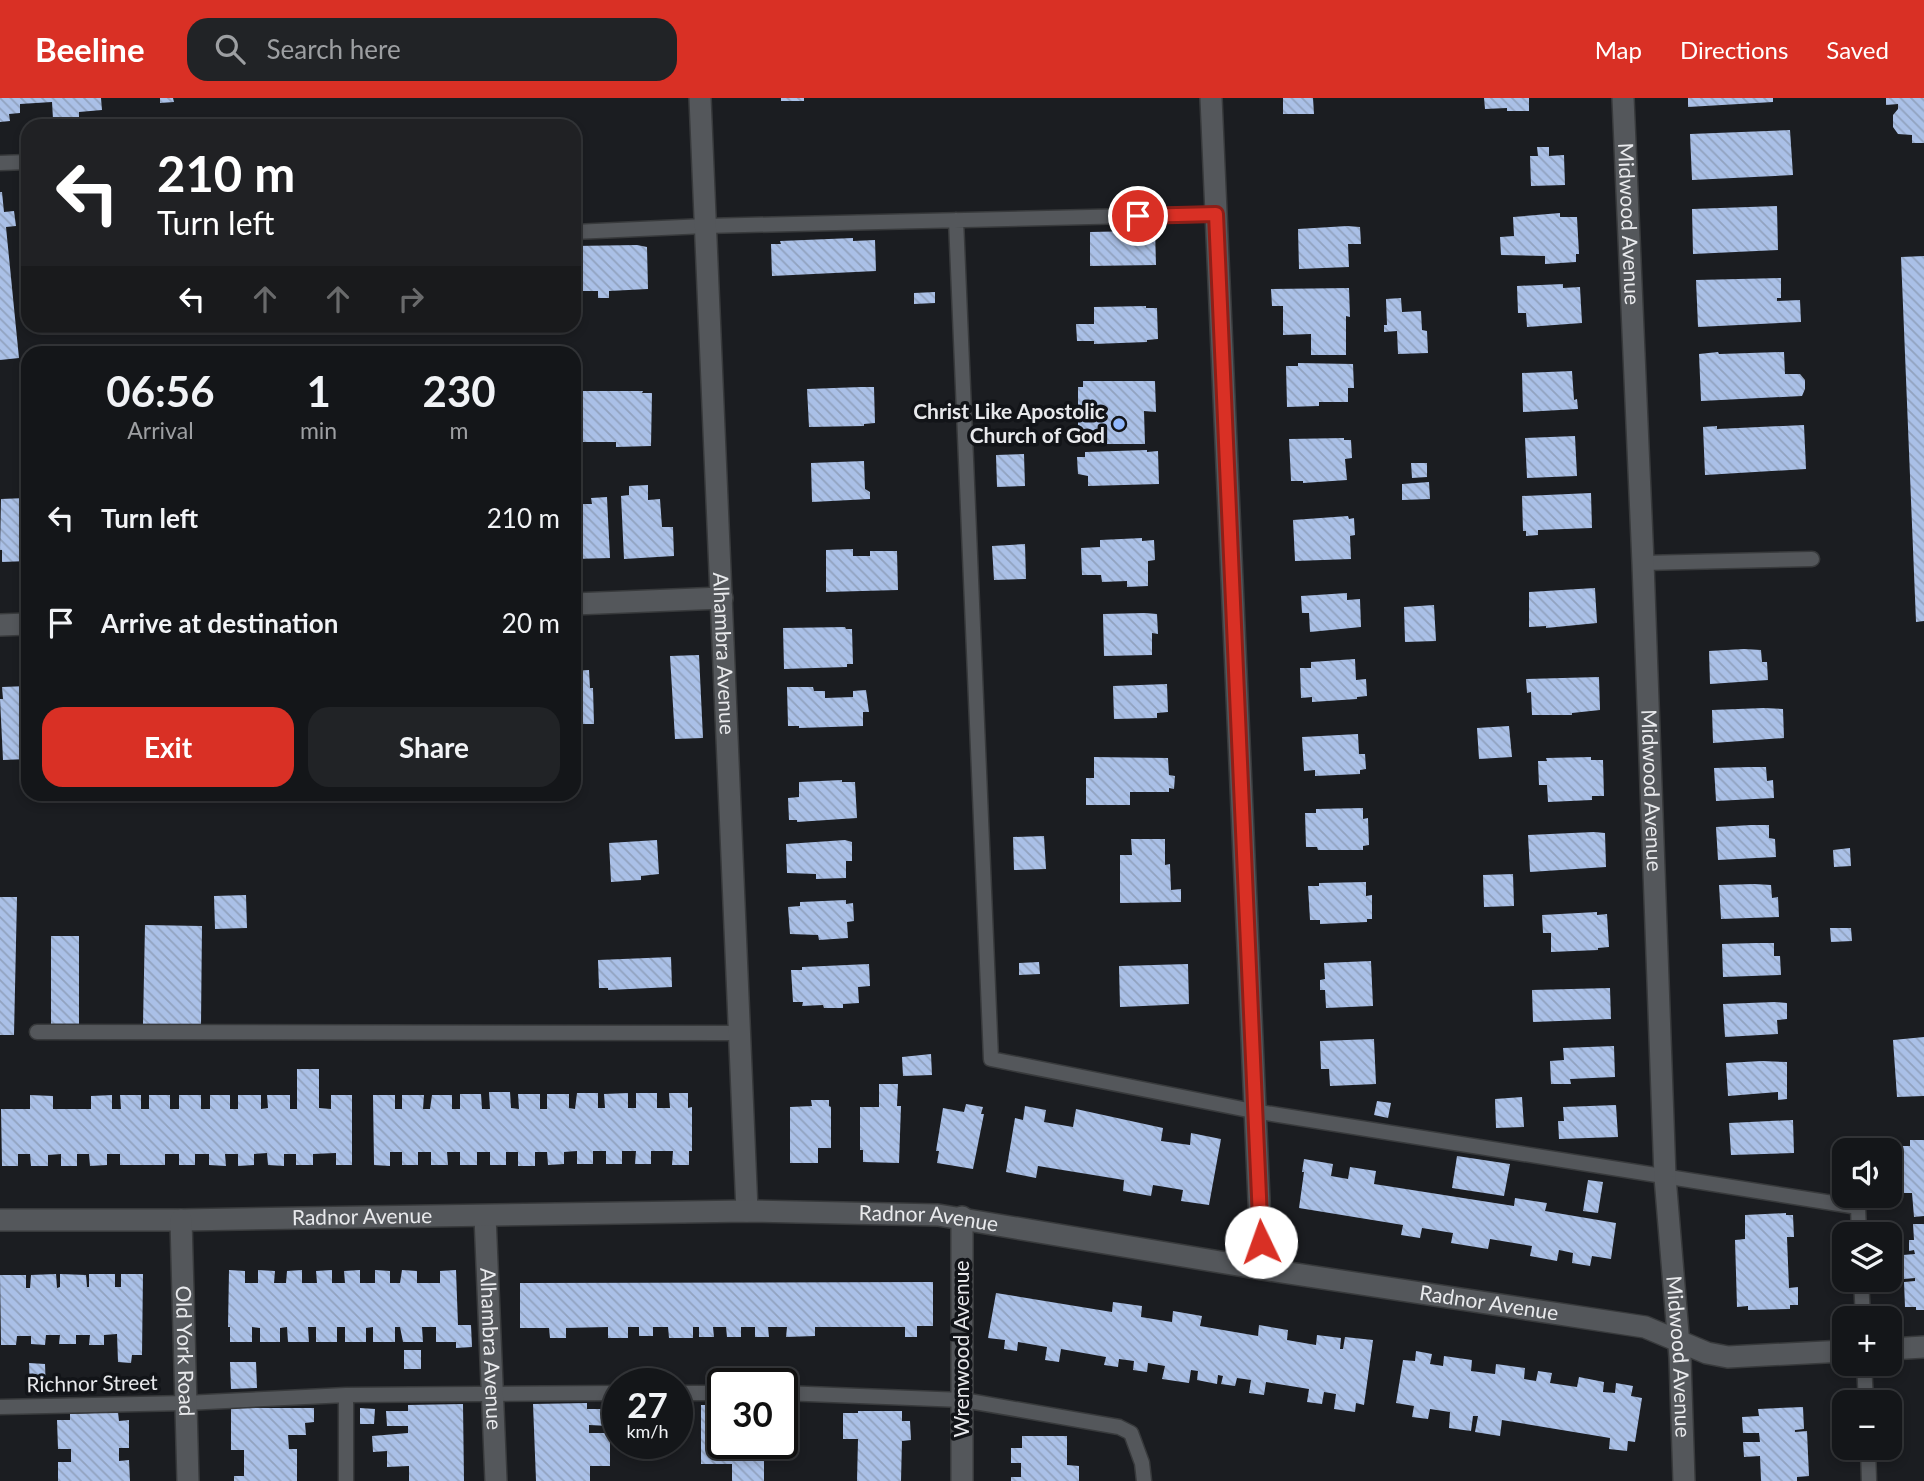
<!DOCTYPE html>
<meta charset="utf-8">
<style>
body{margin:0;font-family:Lato,sans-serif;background:#212326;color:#f1f3f6;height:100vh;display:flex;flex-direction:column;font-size:26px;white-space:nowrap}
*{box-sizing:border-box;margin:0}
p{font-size:23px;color:#9d9fa2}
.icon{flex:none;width:38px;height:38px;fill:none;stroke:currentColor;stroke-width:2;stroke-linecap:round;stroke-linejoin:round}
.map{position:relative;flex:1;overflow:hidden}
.side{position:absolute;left:21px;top:248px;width:560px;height:455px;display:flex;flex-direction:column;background:#141619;border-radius:21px;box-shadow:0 4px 10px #0003,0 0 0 2px #333538}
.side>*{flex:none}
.banner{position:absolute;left:21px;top:21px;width:560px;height:214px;border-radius:21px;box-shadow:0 4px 10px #0003,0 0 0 2px #333538;background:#202124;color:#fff;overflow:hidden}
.buttons{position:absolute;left:1832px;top:1040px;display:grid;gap:14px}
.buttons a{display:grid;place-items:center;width:70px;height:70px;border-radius:14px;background:#141619;box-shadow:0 4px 10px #0003,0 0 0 2px #333538;font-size:35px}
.speed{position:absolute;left:602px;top:1270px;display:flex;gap:14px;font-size:35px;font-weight:700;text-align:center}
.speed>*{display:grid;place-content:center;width:91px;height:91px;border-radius:50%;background:#141619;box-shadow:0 4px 10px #0003,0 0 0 2px #333538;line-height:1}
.speed small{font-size:18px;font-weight:400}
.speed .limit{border:4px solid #111;border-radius:10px;background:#fff;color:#111}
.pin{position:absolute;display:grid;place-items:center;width:60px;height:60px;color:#fff;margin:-30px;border:4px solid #fff;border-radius:50%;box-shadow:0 2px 7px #0007}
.me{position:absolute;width:77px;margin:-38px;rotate:357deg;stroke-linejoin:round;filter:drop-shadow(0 0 5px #0008)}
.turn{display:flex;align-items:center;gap:24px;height:147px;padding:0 21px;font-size:32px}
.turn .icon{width:91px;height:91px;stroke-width:2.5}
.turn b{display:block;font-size:49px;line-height:60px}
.lanes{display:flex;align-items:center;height:66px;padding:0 21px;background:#0003;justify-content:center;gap:35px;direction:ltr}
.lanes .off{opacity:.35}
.eta{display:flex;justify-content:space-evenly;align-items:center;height:119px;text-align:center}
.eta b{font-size:42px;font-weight:700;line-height:49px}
.primary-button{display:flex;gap:14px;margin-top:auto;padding:14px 21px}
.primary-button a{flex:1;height:80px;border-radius:21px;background:#d93025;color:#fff;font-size:28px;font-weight:700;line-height:80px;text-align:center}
.primary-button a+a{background:#212326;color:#f1f3f6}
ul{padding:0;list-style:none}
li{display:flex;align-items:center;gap:21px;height:105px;padding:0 21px}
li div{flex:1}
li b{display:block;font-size:26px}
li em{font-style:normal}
header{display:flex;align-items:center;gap:42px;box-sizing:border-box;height:98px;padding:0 35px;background:#d93025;color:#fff}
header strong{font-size:33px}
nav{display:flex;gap:38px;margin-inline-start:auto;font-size:24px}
.search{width:490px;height:63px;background:#212326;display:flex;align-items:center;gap:18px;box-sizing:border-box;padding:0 24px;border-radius:21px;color:#9d9fa2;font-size:26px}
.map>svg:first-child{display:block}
.building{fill:url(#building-back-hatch)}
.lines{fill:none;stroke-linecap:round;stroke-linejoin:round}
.lane-casing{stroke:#383a3c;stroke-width:17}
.street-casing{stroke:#383a3c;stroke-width:24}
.lane{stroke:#54575b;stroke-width:14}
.street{stroke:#54575b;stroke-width:21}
.route-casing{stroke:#8d1f18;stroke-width:18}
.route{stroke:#d93025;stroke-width:12}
.poi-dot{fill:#91b8fd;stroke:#121418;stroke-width:2.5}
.labels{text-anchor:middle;stroke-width:7;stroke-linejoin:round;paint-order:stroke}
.street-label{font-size:21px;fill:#e8e9ec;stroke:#121418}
.poi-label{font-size:21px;font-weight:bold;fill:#e8e9ec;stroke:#121418;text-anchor:end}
</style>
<header>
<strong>Beeline</strong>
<div class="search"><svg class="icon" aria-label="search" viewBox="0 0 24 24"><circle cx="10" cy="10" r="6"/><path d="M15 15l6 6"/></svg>Search here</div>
<nav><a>Map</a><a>Directions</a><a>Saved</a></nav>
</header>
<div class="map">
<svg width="1924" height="1383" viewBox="0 0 1924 1383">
<defs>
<pattern id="building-back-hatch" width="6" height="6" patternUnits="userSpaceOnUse" patternTransform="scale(1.75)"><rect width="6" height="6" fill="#aac0e7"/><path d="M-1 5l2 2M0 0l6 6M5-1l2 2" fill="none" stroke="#91a2bf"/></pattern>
</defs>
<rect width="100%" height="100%" fill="#1b1d21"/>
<path class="building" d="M0 0H101L102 12 79 14V19L53 21 52 4 20 6V15L9 16 10 23 0 24Z
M160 0H173L174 4 160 5Z
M781 0H804V3H781Z
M1283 0H1313L1314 16H1283Z
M1484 0H1529V13H1507V10L1485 11Z
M1688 0H1773V4L1688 9Z
M1886 0H1924V45H1912V37L1898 36 1893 29V17L1898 11V6L1886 7Z
M1790 32 1793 77 1692 82 1690 36Z
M1537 49H1549V58L1564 57 1565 87 1531 88 1530 58H1538Z
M0 94H2L4 114 14 113 16 128 6 129 19 260 0 262Z
M1777 108 1778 152 1693 156 1692 111Z
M1560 115V119H1577L1579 156H1576V164L1545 166V158L1501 157 1500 139 1514 138 1513 119Z
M1347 128 1360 129 1361 146H1348L1349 169 1299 171 1298 131Z
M1138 131H1155L1156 167 1090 168V134L1138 133Z
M853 140V143L875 142 876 173 772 178 771 146H781L780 143Z
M637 147 647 149 648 191 609 193V200H598V193H574V148Z
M1924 158V523L1916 524 1901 159Z
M1781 180V200H1777V203L1800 202 1801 224 1698 229 1696 182Z
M1563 186V190L1580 189 1582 225 1527 229 1526 215H1518L1517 188Z
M1349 190 1350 219 1346 218V257H1311V236L1283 237V208H1272L1271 191Z
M935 194V205L914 206V195Z
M1401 200 1402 214 1421 213 1422 232 1427 233 1428 255 1398 256 1397 233 1384 234V227H1387L1386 201Z
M1146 208V210H1157L1158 241 1147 242V244L1094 246V243H1077L1076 226H1094V209Z
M1718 254 1719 256 1784 254 1785 276H1800L1805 282V291L1802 298 1701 303 1699 256Z
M1298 265 1353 266 1354 290H1348V304H1319V308L1287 309 1286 268H1298Z
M1572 273 1574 302 1577 301 1578 311 1523 314 1522 275Z
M1083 283H1155L1156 314 1144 313 1145 346H1078V289H1083Z
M861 289H874L875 325 864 326V328L809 329 807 291Z
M574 293H643L642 295H652L651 348 616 349V344H574Z
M1804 327 1806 371 1705 377 1703 329 1717 328V331Z
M1575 338 1577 378 1527 380 1525 340Z
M1344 340V342H1351L1352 360 1345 361 1347 382 1303 385V383H1291L1289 341Z
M1147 352V354L1158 353 1159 386 1088 388V378L1078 376 1077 359H1085V354Z
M1024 356 1025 388 997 389 996 357Z
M864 363 865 391 870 394V401L812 404 811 365Z
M1411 365H1427V379L1412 380Z
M1429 384 1430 401 1402 402V386Z
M648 387V402L660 401 662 429H673L674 458 624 461 621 398 629 397V388Z
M1591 395 1592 430 1538 432V437L1526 438V433H1523L1522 398Z
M607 399 610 460 574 461V406H592L591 400Z
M26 400 28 463 2 464V452H0L1 401Z
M1348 418 1349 421 1354 420 1355 437 1350 438 1351 461 1295 463 1293 422Z
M1142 440V443L1154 442 1155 462 1148 463V488L1127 489V483L1102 484 1101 477H1082L1081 450 1100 449V442Z
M1025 446 1026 481 994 482 992 448Z
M853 451V458H870V453H897L898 492 826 494V452Z
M1595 490 1597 525 1546 530V528L1529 529V494Z
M1347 495V502L1360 501 1361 529 1310 534 1309 515H1302L1301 498Z
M1434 507 1436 543 1405 544 1404 509Z
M1145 515 1157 516 1158 536 1152 535V557L1104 558 1103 516Z
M845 529 846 531H852L853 566H847V569L784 571 783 530Z
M1744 551 1761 552 1762 564H1767L1768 582 1710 586 1709 553Z
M699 557 703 640 675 641 670 558Z
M1355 561 1356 582 1366 581 1367 598 1357 599V601L1312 604V599L1301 600 1300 570H1311V564Z
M589 572 590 590H593L594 626H574V573Z
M1599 579 1600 612 1572 615V617H1532L1531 594 1527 595 1526 581Z
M1167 586 1168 614 1157 615V620L1114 621 1113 588Z
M28 588V661L3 662 0 601H3L2 589Z
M787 589H813L814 593H825V600L853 599V593L866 592 869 614H863V628L799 630V628H788Z
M1764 610 1783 611 1784 640 1713 645 1712 612Z
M1509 628 1512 659 1479 661 1477 630Z
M1358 636 1359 656H1365L1366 671 1360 672V676L1315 678V672L1304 673 1302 639Z
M1094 659 1168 660 1169 677 1175 678 1174 691 1169 690V694H1130V707H1086V680H1094Z
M1591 659V662H1603L1604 698H1592V702L1548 704 1547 687H1539L1538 663H1547L1546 660Z
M1749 669H1766L1767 683 1773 682 1774 700 1716 703 1714 670Z
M842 682V684H855L857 720 797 724V722H789L788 700 799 699V684Z
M1363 710V721L1368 720 1369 747 1363 748V752H1318L1317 749H1306L1305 715H1316V711Z
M1751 727H1769V740L1775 741 1776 759 1718 762 1716 729Z
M1594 734 1605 735 1606 769 1530 774 1528 737Z
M1044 738 1046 771 1014 772 1013 739Z
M1131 741H1165V767L1170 766 1171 792 1181 791V804L1120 805V757H1132Z
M657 742 659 776 641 778V782L611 784 609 745Z
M845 742 852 744V763H846V780L816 781V776L787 775 786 746Z
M1850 750 1851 768 1834 769 1833 752Z
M1513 776 1514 808 1484 809 1483 777Z
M1366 784V798L1372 797V821H1367V824L1320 826V822H1310L1308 788H1319V785Z
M1754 786 1771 787 1772 800 1778 799 1779 819 1721 821 1719 787Z
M246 797 247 830 215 831 214 798Z
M0 799H17L14 937H0Z
M846 802V806L853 805 854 823 847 824 848 840 819 842 818 837 790 836 788 809 800 808V804Z
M1597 814V817L1607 816 1609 849 1598 850V852L1551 854V835H1543L1542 817Z
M145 827 202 828 201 927 143 926Z
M1830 830H1851L1852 843 1831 844Z
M51 838H79V926H51Z
M1756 845H1774V858H1780L1781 877 1723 879 1722 846Z
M671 859 672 889 608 892V890H599L598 862Z
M1371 863 1373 908 1326 910 1325 892H1320V882L1325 881 1324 865Z
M1039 864 1040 876 1019 877V865Z
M869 866 870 888 858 889 859 905 843 906V910H824L823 907 802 908 803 904H793L791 872H802V869Z
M1188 866 1189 906 1120 909 1119 868Z
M1610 890 1611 921 1533 924 1532 892Z
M1775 904 1787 905V921L1777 922 1778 936 1725 939 1723 906Z
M1924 939V998L1897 999 1893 942Z
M1374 941 1376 986 1330 988 1329 971H1321L1320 943Z
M1614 948 1615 979 1570 981 1571 986H1551L1550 963 1564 962 1563 950Z
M931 956 932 977 903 978 902 959Z
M1762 963 1787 964V1001L1778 1002V994L1728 998 1726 965Z
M297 971H319V1010L331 1011V997H352V1067H336V1055L313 1056V1067H296V1056H284V1068L268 1067 267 1055 254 1056V1067L238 1068V1056H225L226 1068 209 1067V1056H195V1067H179V1056H165V1067H120V1056H107V1067L90 1068 89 1056H77V1068H61V1056L48 1057V1068H31L30 1056H18V1068H2L1 1011H30V997L53 998V1011H91V998L112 997V1011H121L120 997H141V1011H149V997H170V1011H179V997H201V1011H210V997H230V1011H238V997H261V1011L268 1010 267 997H290V1011H297Z
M879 986H898L897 1008H901L899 1065 863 1064V1052H860V1009H879Z
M489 994H510L511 1010 519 1011 518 996H540V1011H547V996H569V1010L575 1011 577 995H598V1010H605L604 996 628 995V1010H636V995H657V1010H670L669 995H688V1010L692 1009V1053H689V1067H672L673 1053H651V1066H635L636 1053H622V1066H606V1053H593V1066H577V1053L564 1054V1066L548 1067 547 1054H535V1068H518V1054H506V1067H490V1054H477V1067H460V1054H447L448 1067H431V1054H418V1067H402V1054H390V1068L374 1067 373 997H395V1011H402V997H424L423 1011H430L432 997H452V1011H460V996H481L482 1011H490Z
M1522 999 1524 1029 1496 1030 1495 1001Z
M811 1002H829V1008L831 1009V1050H818V1065H790V1009L812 1008Z
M1377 1003 1391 1005 1388 1020 1374 1017Z
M966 1006 983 1009 981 1016H984L973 1071 937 1065 939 1053H936L943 1010 964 1014Z
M1616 1007 1618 1039 1559 1041 1558 1023H1564L1563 1009Z
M1025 1008 1046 1012 1044 1024 1073 1029 1076 1011 1163 1030 1161 1043 1190 1047 1191 1035 1221 1041 1209 1107 1181 1103 1183 1092 1153 1087 1151 1098 1123 1093 1124 1082 1038 1068 1036 1080 1006 1074 1015 1020 1023 1022Z
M1793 1022 1794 1055 1731 1057 1729 1025Z
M1910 1042H1924V1118L1914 1119 1912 1095H1902L1899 1048H1910Z
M1457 1058 1510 1066 1504 1098 1452 1090Z
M1304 1061 1333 1066 1331 1078 1348 1081 1350 1069 1376 1073 1374 1086 1514 1108 1515 1100 1547 1105 1545 1113 1616 1125 1611 1161 1592 1158 1590 1168 1572 1165 1573 1155 1559 1152 1557 1163 1530 1158 1532 1148 1490 1141 1488 1151 1451 1145 1453 1135 1422 1130 1420 1140 1401 1137 1403 1127 1299 1110 1304 1074H1302Z
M1588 1082 1603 1084 1598 1115 1583 1113Z
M1786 1115V1117H1793L1794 1139H1787L1789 1190 1798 1189V1207H1790V1211L1748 1212V1208L1737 1209 1735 1142 1745 1141V1117Z
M1913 1126H1924V1212H1916V1209H1905L1904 1184 1915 1183V1180L1904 1181 1903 1157 1915 1156 1914 1152 1909 1153V1142H1914Z
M229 1172 245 1173V1185H258V1172L275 1173 274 1185H286L287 1173 302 1172V1185H317L316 1173 332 1172V1185H345L344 1173 360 1172V1185H375V1172L390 1173V1185H400L402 1172 417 1173V1185H440V1173L456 1172 458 1227H471L472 1249 456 1250V1244H436V1229H422L423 1244H403L400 1229H395V1244H373V1229L366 1230V1244H345V1229H337V1244H316V1229H308L309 1244H288L287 1229 280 1230V1244H260V1230L252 1229V1244H230V1229H228Z
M56 1176 57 1190 60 1189V1176L86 1177 87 1189H89V1176H115V1189H121V1176H143L142 1257H132L131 1265 118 1264 117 1236 104 1237V1247H89L90 1237H76V1246H59L60 1237H46L45 1247 31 1246V1238H17L16 1247H1L0 1177H26V1190H30L31 1177Z
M933 1184V1228H917V1239H905V1229H815V1238L786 1239 787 1229H768L769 1239H755V1229H741V1239H727L726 1229H713L714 1239H699V1229H693V1240H669L668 1229H653V1238H639V1229H628V1240H608V1229L566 1230V1240H550L549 1230H520V1185Z
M996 1195 1112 1214 1113 1204 1142 1208 1141 1219 1172 1224 1173 1213 1202 1218 1200 1228 1258 1238 1259 1227 1288 1232 1287 1242 1316 1247 1317 1237 1341 1240 1340 1251H1343L1345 1239 1373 1242 1364 1307 1356 1305 1355 1314 1334 1311 1336 1296 1324 1294 1322 1306 1307 1304 1309 1291 1266 1284 1264 1297 1249 1295 1251 1282 1237 1280 1235 1288 1221 1286 1223 1278 1218 1277 1217 1286 1197 1282 1198 1273 1191 1272 1189 1285 1162 1281 1165 1268 1148 1265 1147 1274 1133 1272 1134 1263 1119 1261 1118 1269 1104 1267 1106 1259 1061 1251 1059 1264 1045 1262 1047 1249 1018 1244 1017 1253 1004 1251 1005 1242 988 1240Z
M404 1252H421V1271H404Z
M1416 1253 1432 1256 1430 1266 1443 1268 1444 1258 1472 1262 1471 1273 1495 1276 1496 1266 1525 1270 1524 1281 1536 1283 1538 1273 1552 1275 1550 1285 1577 1289 1579 1279 1604 1284 1603 1294 1615 1295 1616 1285 1633 1288 1631 1298 1642 1300 1635 1344 1628 1343 1627 1353 1609 1351 1610 1340 1502 1322 1500 1338 1475 1334 1478 1318H1473L1471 1333 1449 1330 1450 1314 1430 1311 1428 1321 1412 1319 1414 1308 1396 1305 1403 1262 1415 1263Z
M230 1264H256L257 1290 231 1291Z
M29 1265 45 1266 46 1293H30Z
M587 1305V1311H608L609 1328 589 1327V1335H610V1368H590V1383H536L533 1306Z
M463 1306 464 1383H409V1368L387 1369V1353L373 1354 372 1338 408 1335V1328H387L386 1313H408V1307Z
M701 1307H723V1346H764V1383H732V1366H701Z
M1803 1309 1804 1331 1795 1332V1334L1807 1333 1809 1378 1797 1379V1383H1761L1760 1358 1744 1359 1743 1344H1760L1759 1335H1743L1742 1319 1759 1318 1758 1311Z
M231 1310H314V1324L305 1325 306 1337H288L289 1351H297V1383H234V1378H244V1352H231Z
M360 1310 375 1311 374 1326H360Z
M858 1313H902V1323H910L911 1342 902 1343 901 1383H857L858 1341H843V1315H858Z
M118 1314 119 1323 129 1322V1350H119V1363L129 1362 130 1383H58V1364H71V1351H58L57 1322H70V1316Z
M1022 1338H1067V1367L1079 1368V1383H1011V1379H1021V1365H1011V1350H1022Z"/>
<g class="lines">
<g class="lane-casing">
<path id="lane" d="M0 65 28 64
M956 122 991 961 1253 1013 1858 1109 1859 1136
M574 134 705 128 1216 116
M1643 465 1812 461
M37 934 740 935
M1861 1181 1863 1220
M1864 1265 1866 1304
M677 1295H723
M782 1295 963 1302 1119 1329 1131 1335 1142 1365 1144 1383
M346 1297V1383
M0 1309 186 1305 346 1297 618 1295
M1868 1349 1869 1383"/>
</g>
<g class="street-casing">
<g id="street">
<path id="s1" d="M700 0 747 1113"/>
<path d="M1211 0 1262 1171"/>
<path id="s2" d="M1623 0 1643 465 1665 1079 1680 1260 1684 1383"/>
<path d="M574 506 722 500"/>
<path d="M0 527 28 526"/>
<path id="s3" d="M485 1118 496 1383"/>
<path id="s4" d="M0 1122H181L747 1113 938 1117 1262 1171 1645 1229 1707 1255 1728 1259 1844 1253"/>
<path id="s5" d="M181 1122 188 1383"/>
<path d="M1890 1251 1924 1249"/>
<path d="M962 1383V1119"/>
</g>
</g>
<use href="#lane" class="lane"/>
<use href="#street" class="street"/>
</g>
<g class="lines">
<g class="route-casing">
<path id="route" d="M1138 118 1216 116 1261 1144"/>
</g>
<use href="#route" class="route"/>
</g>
<circle class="poi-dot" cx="1119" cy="326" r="7"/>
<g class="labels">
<g class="street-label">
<text dy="7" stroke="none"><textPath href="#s2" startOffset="126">Midwood Avenue</textPath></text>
<text dy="7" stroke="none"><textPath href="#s1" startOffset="556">Alhambra Avenue</textPath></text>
<text dy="7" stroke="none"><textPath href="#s2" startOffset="693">Midwood Avenue</textPath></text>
<text dy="7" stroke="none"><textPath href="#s4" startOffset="362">Radnor Avenue</textPath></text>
<text dy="7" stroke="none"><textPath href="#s4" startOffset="929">Radnor Avenue</textPath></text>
<text dy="7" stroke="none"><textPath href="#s4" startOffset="1496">Radnor Avenue</textPath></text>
<text dy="7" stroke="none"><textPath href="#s3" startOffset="133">Alhambra Avenue</textPath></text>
<text transform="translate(962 1251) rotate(-90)" y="7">Wrenwood Avenue</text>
<text dy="7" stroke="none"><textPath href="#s5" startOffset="131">Old York Road</textPath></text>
<text dy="7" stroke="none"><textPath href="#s2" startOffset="1260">Midwood Avenue</textPath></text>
<text transform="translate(92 1286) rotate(-1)" y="7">Richnor Street</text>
</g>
<g class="poi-label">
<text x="1105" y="321">Christ Like Apostolic<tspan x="1105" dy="24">Church of God</tspan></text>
</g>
</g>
</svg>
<div class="buttons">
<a><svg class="icon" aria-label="sound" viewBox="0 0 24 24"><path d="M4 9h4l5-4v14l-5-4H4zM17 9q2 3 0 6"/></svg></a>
<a><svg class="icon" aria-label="layers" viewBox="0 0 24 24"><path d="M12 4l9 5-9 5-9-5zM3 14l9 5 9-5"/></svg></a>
<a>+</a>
<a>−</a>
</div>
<div class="speed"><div>27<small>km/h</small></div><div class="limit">30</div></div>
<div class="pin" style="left:1138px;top:118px;background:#d93025"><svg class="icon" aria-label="arrive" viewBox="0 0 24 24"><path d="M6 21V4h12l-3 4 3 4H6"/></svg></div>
<svg class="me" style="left:1261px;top:1144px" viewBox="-20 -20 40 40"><circle r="19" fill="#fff"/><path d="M0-13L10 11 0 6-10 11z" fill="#d93025"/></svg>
<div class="banner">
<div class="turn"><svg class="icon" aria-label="left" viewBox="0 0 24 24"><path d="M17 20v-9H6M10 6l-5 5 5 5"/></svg><div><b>210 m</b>Turn left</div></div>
<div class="lanes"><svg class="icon" aria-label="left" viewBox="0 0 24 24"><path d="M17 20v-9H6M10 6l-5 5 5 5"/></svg><svg class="icon off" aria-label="ahead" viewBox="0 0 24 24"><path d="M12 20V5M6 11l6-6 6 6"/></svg><svg class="icon off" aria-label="ahead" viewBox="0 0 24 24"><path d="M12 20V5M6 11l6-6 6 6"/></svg><svg class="icon off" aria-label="right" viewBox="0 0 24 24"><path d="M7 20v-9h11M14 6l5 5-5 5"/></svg></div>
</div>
<section class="side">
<div class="eta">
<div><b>06:56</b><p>Arrival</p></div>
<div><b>1</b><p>min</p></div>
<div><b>230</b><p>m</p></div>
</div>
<ul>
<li><svg class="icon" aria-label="left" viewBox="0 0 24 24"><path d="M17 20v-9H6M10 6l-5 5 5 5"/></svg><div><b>Turn left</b></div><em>210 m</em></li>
<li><svg class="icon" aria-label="arrive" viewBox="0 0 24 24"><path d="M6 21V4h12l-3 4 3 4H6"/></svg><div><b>Arrive at destination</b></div><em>20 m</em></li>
</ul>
<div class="primary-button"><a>Exit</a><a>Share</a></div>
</section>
</div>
